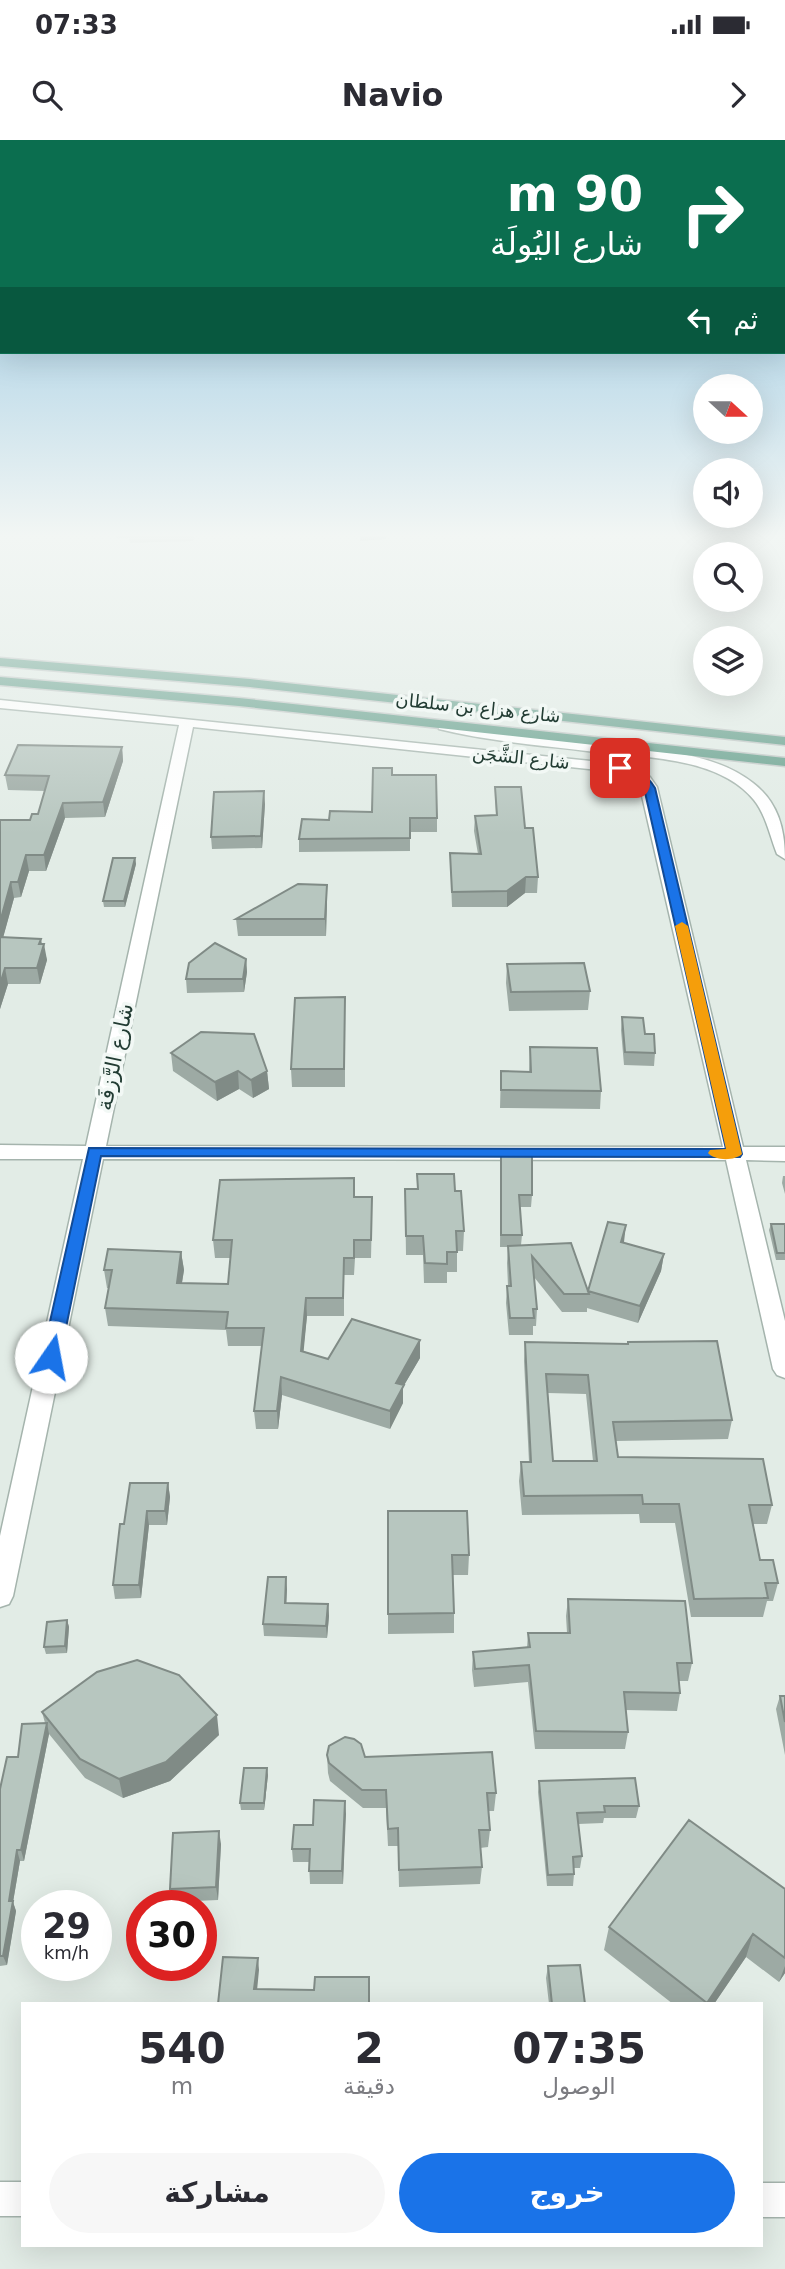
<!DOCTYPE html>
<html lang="ar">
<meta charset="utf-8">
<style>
body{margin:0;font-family:"DejaVu Sans",Cairo,sans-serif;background:#f7f7f7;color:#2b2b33;direction:rtl;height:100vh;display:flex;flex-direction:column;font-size:26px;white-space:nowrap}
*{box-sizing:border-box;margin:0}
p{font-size:23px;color:#7c7c81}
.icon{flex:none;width:38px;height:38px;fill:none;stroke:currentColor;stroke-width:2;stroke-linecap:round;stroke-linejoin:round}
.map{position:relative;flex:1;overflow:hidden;direction:ltr}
.sheet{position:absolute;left:21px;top:1862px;width:742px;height:245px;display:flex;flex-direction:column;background:#fff;border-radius:0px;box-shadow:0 7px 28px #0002;direction:rtl}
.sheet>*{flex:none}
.hud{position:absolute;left:0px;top:0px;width:786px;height:214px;box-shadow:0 7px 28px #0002;direction:rtl;background:#0b6e4f;color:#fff;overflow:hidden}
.needle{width:46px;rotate:111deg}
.fabs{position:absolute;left:693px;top:234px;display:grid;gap:14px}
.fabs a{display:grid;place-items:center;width:70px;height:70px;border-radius:50%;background:#fff;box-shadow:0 7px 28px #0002;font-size:35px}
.speed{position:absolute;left:21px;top:1750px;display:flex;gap:14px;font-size:35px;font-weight:700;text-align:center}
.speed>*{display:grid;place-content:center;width:91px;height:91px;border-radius:50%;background:#fff;box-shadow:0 7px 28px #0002;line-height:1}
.speed small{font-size:18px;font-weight:400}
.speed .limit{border:10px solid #d22;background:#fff;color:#111}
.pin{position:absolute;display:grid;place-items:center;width:60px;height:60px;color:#fff;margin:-30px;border-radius:14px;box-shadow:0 4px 10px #0006}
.me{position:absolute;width:77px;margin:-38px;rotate:12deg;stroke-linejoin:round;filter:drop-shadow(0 0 5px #0008)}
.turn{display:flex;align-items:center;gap:24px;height:147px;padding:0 28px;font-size:32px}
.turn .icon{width:91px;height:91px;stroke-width:2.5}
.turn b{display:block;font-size:49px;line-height:60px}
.then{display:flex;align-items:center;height:66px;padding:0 28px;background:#0003;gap:14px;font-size:26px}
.eta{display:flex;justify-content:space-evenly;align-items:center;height:119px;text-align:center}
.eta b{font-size:42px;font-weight:800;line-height:49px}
.primary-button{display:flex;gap:14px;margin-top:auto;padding:14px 28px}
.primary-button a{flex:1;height:80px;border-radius:42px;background:#1a73e8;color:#fff;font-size:28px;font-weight:800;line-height:80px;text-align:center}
.primary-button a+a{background:#f7f7f7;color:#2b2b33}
.status{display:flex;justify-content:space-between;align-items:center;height:49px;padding:0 35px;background:#fff;direction:ltr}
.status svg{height:19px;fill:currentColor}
header{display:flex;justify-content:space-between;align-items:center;height:91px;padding:0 28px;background:#fff;font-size:32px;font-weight:800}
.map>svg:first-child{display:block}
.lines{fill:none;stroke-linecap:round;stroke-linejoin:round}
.minor-casing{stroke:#a5b4ad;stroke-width:3}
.tertiary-casing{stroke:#a5b4ad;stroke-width:3}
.primary-casing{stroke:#c1c8c6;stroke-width:3}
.minor{fill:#fff;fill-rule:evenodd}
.tertiary{fill:#fff;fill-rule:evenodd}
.primary{fill:#67a08d;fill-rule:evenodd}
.wall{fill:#9daaa4;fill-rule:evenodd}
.shaded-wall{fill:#808b86}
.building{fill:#b7c6bf;stroke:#808b86;stroke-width:2;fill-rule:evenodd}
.route{fill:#1a73e8;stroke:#114b97;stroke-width:2}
.slow{fill:#f59e0b}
.labels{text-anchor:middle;stroke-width:7;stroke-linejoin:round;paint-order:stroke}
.far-street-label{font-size:18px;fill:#223c33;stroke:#f2f8f5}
.street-label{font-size:21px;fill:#223c33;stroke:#f2f8f5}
</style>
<div class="status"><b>07:33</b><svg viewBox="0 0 49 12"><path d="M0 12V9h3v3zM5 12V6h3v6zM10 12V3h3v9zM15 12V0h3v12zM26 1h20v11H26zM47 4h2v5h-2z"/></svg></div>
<header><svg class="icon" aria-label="forward" viewBox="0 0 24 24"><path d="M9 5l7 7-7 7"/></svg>Navio<svg class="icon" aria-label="search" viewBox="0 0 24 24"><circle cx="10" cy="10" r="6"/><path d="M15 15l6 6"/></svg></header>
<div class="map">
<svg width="785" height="2129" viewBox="0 0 785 2129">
<rect width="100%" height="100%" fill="#e2ece6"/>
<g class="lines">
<g class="minor-casing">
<path id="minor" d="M0 560 620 624 650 637 657 647 743 1007H785V1021L746 1020 785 1181V1238L777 1235 773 1229 726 1020 103 1019 13 1456 9 1464 0 1467V1396L83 1019H0V1005L86 1006 179 585 0 568ZM193 587 617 632 639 643 723 1007 106 1006Z
M0 2042H23V2076H0Z
M761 2043H785V2077H761Z"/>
</g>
<g class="tertiary-casing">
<path id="tertiary" d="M444 582C495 592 547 597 598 604 649 610 711 610 753 643 778 662 785 689 785 719L777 714C770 696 766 675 754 660 717 615 640 618 587 611 538 605 487 601 439 589V583Z"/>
</g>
<g class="primary-casing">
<path id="primary" d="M0 518 250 539 785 597V605L250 547 0 526Z
M0 537 239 558 785 618V626L239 566 0 545Z"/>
</g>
<use href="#minor" class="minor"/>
<use href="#tertiary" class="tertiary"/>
<use href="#primary" class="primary"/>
</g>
<path class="wall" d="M116 396H195L193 401 130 403 129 398H116Z
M122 607 123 621 105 677 65 678 46 731H29L21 757 14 758 3 797 42 804 47 820 40 844H8L0 869V680H30L38 674 45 651 8 650 5 635Z
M392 635 437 678V692H410V711L299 712V699L372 672Z
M495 647 525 688 538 737 537 753H525L507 767H452L450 713 478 714 474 691 475 676H496Z
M265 664 262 708 212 709 211 697Z
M135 718 136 724 125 767H104L103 761Z
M327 745 326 796H238L236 779Z
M246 819 247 832 244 852 187 853 186 839Z
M507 824 590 851 588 870 509 871 506 843Z
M345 874V947H292L291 929Z
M622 877 645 894 655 913 654 926 624 925 621 890Z
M530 907 601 951 600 969 500 968 501 931 529 932Z
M171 913 267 931 269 949 253 958 239 949 217 961 173 931Z
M501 1012 532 1055 531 1067H520L522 1095 521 1105 588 1151 624 1103 664 1114 661 1131 638 1183 587 1168V1172H562L534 1137 537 1169 536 1186H533V1195H509L506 1163 507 1146H508L507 1123 508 1107H500Z
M417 1034 455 1051 464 1091 463 1111H457V1132H447V1143H424L423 1115H406L405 1049H417Z
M783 1036H785V1054L782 1043Z
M355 1057 372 1075 371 1118H355L354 1135H344V1176H307L303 1211 328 1219 420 1218 403 1247V1263L390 1289 282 1255 278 1289H256L254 1271 262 1206H228L226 1190 108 1186 105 1168 109 1148H107L104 1130 181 1112 184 1130 182 1143 228 1144 231 1118H215L213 1100Z
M771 1084H785V1120H776L769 1090Z
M525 1202 628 1204V1202L732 1280 728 1299 616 1301 618 1317 772 1365 767 1384H753L760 1420 778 1443 773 1461H767L763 1477H691L675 1383H640L639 1374 522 1375 519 1341 521 1322H529L524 1221ZM548 1253 586 1254 593 1321H553Z
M168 1343 170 1357 167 1385H149L141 1458 115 1459 113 1445 124 1384Z
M388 1371 469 1415 468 1435H453L454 1473V1493L388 1494Z
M286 1437V1463L328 1464 329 1476 327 1498 264 1496 263 1484Z
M568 1459 692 1523 688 1541H679L680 1553 677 1571 625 1570 628 1592 625 1609H535L528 1542 474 1547 472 1530 473 1512 527 1508 528 1493H567L566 1476Z
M67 1480 69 1487 67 1513 46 1514 44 1507Z
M780 1556H785V1615L776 1569Z
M42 1572 219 1595 170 1641 123 1658 85 1638 49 1594 24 1721H20L13 1762 16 1771 7 1825 0 1826V1649L18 1617 45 1583Z
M327 1615 365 1617 496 1653 494 1671H488L490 1690 488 1707 480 1708 482 1727 480 1744 399 1747 398 1706H388L386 1668H363L330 1641 328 1633Z
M268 1635 264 1670H241L240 1663Z
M539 1641 639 1666 636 1678H604L603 1683 578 1684 582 1716 580 1728H574V1734L573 1746H547L538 1652Z
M345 1661 343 1744H310L309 1722H293L292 1709 313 1685Z
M221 1704 218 1760 172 1762 170 1749Z
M785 1749V1833L779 1842 746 1817 714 1864H673L604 1810 609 1787Z
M548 1826 585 1864H549L546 1838Z"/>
<path class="shaded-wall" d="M360 396H386V399L360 401Z
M122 607 123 621 105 677 103 662Z
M264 651 265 664 262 708 261 696Z
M63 663 65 678 46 731 44 715Z
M26 715 29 731 21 757 18 742Z
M135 718 136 724 125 767 124 761Z
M526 737 525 753 507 767V751Z
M11 742 14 758 0 809V782Z
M327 745V762L326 796 325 779Z
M41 799 43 810 44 804 47 820 40 844 37 828 39 804Z
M246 819 247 832 244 852 243 839Z
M5 828 8 844 0 869V844Z
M238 931 239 949 217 961 215 942Z
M267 931 269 949 253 958 251 940Z
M626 1085 624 1102H621Z
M181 1112 184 1130 179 1160 177 1143Z
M664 1114 661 1131 638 1183 640 1166Z
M306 1158 307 1176 302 1228 301 1211Z
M420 1200V1218L403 1247V1263L390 1289V1271L396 1243Z
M281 1237 282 1255 278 1289 277 1271Z
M168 1343 170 1357 167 1385 165 1371Z
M147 1371 149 1385 141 1458 139 1445Z
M286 1437 287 1449 286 1475 285 1463Z
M328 1464 329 1476 327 1498 326 1486Z
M67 1480 69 1487 67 1513 65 1506Z
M217 1575 219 1595 170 1641 123 1658 119 1639Z
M47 1583 49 1594 24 1721 21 1710Z
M267 1628 268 1635 264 1670V1663Z
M345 1661 346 1674 343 1744 342 1731Z
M219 1691 221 1704 218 1760 216 1747Z
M17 1710 20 1721 13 1762 16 1771 7 1825 3 1816 9 1761Z
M753 1794 746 1817 714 1864H706Z
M258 1818 259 1830 256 1861 254 1849Z
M785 1826V1833L779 1842Z"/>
<path class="building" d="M18 605 122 607 103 662 63 663 44 715H26L18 742H11L0 782V680H30L32 674H38L49 636 5 635Z
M373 628H392V635H436L437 678H410V698L299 699 302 679 329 680 330 671 372 672Z
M495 647H521L525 688H533L538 737H526L507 751 452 752 450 713 481 714 475 676 497 675Z
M264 651 261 696 211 697 214 652Z
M113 718H135L124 761H103Z
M298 744 327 745 325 779H236Z
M0 797 41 799 39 804H44L37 828H5L0 844Z
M215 803 246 819 243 839H186L189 823Z
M584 823 590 851 511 852 507 824Z
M345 857 344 929H291L295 858Z
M622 877 643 878 645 894H654L655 913 625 912Z
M201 892 254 894 267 931 251 940 238 931 215 942 171 913Z
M530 907 597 908 601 951 501 950V931L531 932Z
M501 1012 532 1013V1055H519L522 1095H501Z
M417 1034H454L455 1051H461L464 1091H456L457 1112H447V1124L425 1123 423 1096H406L405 1049H418Z
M354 1038V1057H372L371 1100H354V1118H344L343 1158H306L301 1211 328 1219 352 1179 420 1200 396 1243 404 1245 390 1271 281 1237 277 1271H254L264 1188H226L228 1172 105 1168 112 1130H104L108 1109 181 1112 177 1143 228 1144 232 1100H213L220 1040Z
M608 1082 626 1085 621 1102 664 1114 640 1166 588 1151Z
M771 1084H785V1113H777Z
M571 1103 589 1154H564L532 1116 537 1169H533L534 1178H510L507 1146H511L508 1106Z
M717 1201 732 1280 613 1282 618 1317 763 1319 772 1365H749L760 1420H773L778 1443H765L768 1458 694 1459 679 1364H643L642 1355 524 1356 521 1322H531L525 1202 628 1204V1202ZM546 1234 588 1235 597 1321H553Z
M130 1343H168L165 1371H147L139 1445H113L120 1384H124Z
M388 1371H467L469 1415H452L454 1473 388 1474Z
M268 1437H286L285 1463 328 1464 326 1486 263 1484Z
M568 1459 685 1461 692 1523H677L680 1553 624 1552 628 1592 536 1591 529 1525 475 1529 473 1512 530 1507 528 1493H570Z
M67 1480 65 1506 44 1507 47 1482Z
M137 1520 179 1535 217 1575 166 1622 119 1639 80 1619 42 1572 97 1532Z
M780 1556H785V1582Z
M47 1583 21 1710H17L9 1761H13L3 1816H0V1649L7 1617H18L22 1584Z
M345 1597 354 1599 361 1604 365 1617 492 1612 496 1653H487L490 1690H479L482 1727 399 1730 398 1688 388 1689 386 1650H362L329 1623 327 1615 329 1606Z
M244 1628H267L264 1663H240Z
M635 1638 639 1666H604L605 1672 577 1673 582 1716 573 1717 574 1734 548 1735 539 1641Z
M314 1660 345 1661 342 1731H309L310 1709H292L294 1685H313Z
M689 1680 785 1749V1818L753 1794 707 1863 609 1787Z
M219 1691 216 1747 170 1749 173 1693Z
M223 1817 258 1818 254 1849 314 1850 315 1837H369V1864H218Z
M580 1825 585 1864H552L548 1826Z"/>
<linearGradient id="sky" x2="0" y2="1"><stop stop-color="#83bdde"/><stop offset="0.57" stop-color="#f2f6f4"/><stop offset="1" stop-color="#f2f6f4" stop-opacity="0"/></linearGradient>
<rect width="785" height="694" fill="url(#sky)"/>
<path class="route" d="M620 625C636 629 646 633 655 648L742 1014 740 1017 101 1016 60 1217 57 1222H45L42 1217 89 1008 726 1009 644 648C636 636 624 636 614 628Z"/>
<path class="slow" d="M682 782 688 786 742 1014C735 1021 715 1021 708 1013L710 1010 726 1009 675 786Z"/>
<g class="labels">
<g class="far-street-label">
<text transform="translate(478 568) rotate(6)" y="6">شارع هزاع بن سلطان</text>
<text transform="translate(521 618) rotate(6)" y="6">شارع الشَّجَن</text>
</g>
<g class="street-label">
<text transform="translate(115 917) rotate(-78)" y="7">شارع الرَّزفَة</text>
</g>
</g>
</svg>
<div class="fabs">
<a><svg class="needle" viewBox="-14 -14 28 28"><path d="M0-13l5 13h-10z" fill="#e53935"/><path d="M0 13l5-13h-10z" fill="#7c7c81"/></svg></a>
<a><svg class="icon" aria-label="sound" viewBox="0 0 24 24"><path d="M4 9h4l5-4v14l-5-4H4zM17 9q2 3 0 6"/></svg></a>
<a><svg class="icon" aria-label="search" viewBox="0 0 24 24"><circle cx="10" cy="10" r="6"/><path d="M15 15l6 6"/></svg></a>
<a><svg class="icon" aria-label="layers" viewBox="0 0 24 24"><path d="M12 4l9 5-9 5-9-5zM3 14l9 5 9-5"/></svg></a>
</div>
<div class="speed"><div>29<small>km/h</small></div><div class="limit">30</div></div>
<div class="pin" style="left:620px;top:628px;background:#d93025"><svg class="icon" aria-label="arrive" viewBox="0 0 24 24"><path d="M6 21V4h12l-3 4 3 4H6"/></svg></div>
<svg class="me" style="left:51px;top:1217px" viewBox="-20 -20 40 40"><circle r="19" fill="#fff"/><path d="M0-13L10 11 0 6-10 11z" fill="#1a73e8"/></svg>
<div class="hud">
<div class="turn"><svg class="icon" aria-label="right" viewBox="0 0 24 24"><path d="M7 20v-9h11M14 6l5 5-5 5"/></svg><div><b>90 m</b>شارع اليُولَة</div></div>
<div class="then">ثم<svg class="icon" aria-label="left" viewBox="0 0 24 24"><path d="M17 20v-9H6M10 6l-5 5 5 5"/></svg></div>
</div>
<section class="sheet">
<div class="eta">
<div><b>07:35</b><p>الوصول</p></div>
<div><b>2</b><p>دقيقة</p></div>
<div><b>540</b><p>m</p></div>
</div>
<div class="primary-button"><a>خروج</a><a>مشاركة</a></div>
</section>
</div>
